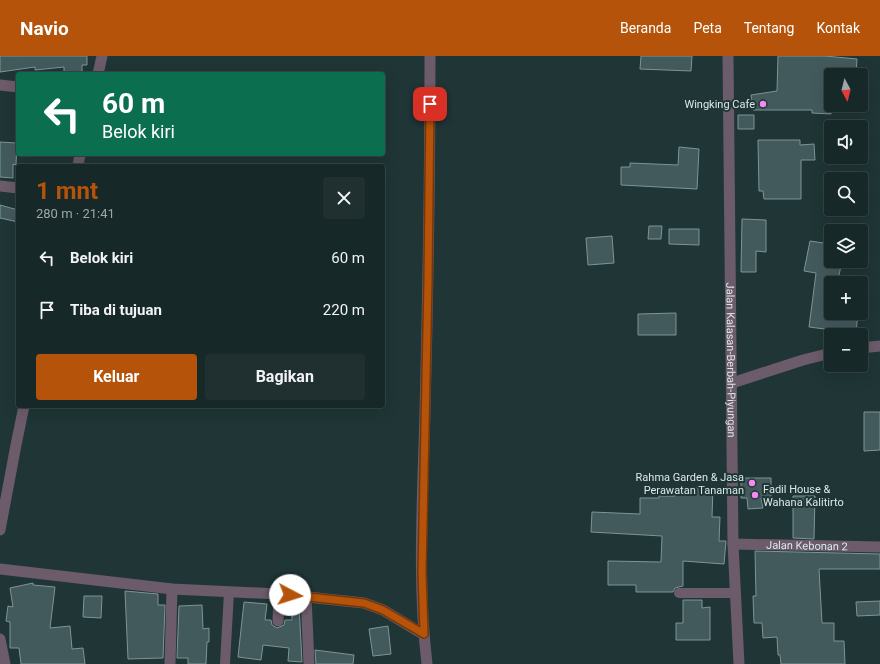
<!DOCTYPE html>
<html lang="id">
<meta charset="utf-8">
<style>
body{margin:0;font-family:Roboto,sans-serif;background:#203030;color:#f1f3f6;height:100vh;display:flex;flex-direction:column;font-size:15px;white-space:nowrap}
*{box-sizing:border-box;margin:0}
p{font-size:13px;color:#9ea6a8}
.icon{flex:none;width:22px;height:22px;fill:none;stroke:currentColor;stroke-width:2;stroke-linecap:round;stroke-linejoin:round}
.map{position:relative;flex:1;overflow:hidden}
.drawer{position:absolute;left:16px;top:108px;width:369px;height:244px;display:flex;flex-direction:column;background:#172828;border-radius:4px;box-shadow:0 4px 16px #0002,0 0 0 1px #364445}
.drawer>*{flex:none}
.banner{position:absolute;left:16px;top:16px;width:369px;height:84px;border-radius:4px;box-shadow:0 4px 16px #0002,0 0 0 1px #364445;background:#0b6e4f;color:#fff;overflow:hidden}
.needle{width:26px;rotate:173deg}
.controls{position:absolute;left:824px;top:12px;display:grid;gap:8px}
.controls a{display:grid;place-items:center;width:44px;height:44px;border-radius:4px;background:#172828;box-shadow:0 4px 16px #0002,0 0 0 1px #364445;font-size:20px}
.pin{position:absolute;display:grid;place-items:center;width:34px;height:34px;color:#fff;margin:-17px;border-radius:8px;box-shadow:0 2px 6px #0006}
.me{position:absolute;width:44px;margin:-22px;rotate:95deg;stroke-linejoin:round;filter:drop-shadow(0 0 3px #0008)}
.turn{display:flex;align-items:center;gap:14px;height:84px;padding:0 20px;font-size:18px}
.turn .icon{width:52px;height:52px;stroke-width:2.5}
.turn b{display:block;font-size:28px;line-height:34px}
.round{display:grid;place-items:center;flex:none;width:42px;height:42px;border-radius:4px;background:#203030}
.head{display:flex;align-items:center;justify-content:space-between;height:68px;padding:0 20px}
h1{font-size:24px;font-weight:700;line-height:30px;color:#b45309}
.cta{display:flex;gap:8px;margin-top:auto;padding:8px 20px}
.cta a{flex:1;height:46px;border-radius:4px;background:#b45309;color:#fff;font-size:16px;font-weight:700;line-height:46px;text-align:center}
.cta a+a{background:#203030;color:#f1f3f6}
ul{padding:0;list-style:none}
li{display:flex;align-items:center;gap:12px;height:52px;padding:0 20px}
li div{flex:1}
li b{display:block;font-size:15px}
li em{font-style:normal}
header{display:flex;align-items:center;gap:24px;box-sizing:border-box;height:56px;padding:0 20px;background:#b45309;color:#fff}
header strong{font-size:19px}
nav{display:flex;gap:22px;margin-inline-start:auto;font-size:14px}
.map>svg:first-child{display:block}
.building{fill:#435a5c;stroke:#7d9597}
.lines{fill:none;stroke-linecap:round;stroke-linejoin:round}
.service{stroke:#6c5b6a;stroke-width:10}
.minor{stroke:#6c5b6a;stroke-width:11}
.tertiary{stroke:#6c5b6a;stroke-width:11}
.route-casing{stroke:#753606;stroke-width:10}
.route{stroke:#b45309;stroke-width:7}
.poi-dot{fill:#f589ef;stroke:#1f3536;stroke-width:1.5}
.labels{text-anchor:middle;stroke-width:4;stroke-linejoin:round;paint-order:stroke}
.poi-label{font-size:11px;fill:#dbe8e9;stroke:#1f3536;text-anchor:end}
.street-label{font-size:11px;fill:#dbe8e9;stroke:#1f3536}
</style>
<header>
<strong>Navio</strong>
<nav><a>Beranda</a><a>Peta</a><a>Tentang</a><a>Kontak</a></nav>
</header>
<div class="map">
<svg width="880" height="608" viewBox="0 0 880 608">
<rect width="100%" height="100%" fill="#1f3536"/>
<path class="building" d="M0 0H87V9H82V18H64V11L35 14V11L0 16Z
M641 0H692L691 15 640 13Z
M778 0H825L857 3 856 19H831V58L812 57V54H753L751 39 777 35Z
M738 59H754V73H738Z
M758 84H800V89L814 88 815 104H801V143H764L763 135H759Z
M0 86 17 87 16 109 13 108V122L0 121Z
M679 91 699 93 697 133 621 129V111H630V107L678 109Z
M0 149 18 154V166L0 162Z
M742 163 766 164V196L756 195V216H741Z
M649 170H662L661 183H648Z
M669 173H699V189L669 188Z
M612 180 614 207 588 209 586 182Z
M810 185 831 188V205H842L838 224 831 222V257H858L856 277 809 271 816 217 804 215Z
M676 257V279H638V258Z
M864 356H880V394L864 395Z
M741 422H771V441L761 442 763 452 748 453 747 442H741Z
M675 432H713L712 461H720L719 485H726L724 508 683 505V530L675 532 673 536H636V529H608V505L661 506 662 480 591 476 592 456 640 458V442H659V440H675Z
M793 440H815L814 483 793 482Z
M755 495 880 498V513H819L822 567H834V585H844L845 608H781L780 599H778L777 581 763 582 762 567H754L753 540H756Z
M33 527V529L55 531 50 572 70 570 72 593 83 592 85 608H21L19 592H10V566L6 565 8 550 13 551 10 532Z
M125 535 158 538V549H165L163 602 128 603Z
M84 540H102L101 562 83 561Z
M683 544H702V552L710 551V584H676V567H683Z
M880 545V559L857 560 856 546Z
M244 546 267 548 265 564H271L272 569 277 572 284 569 285 564H292V550L299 549 302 606 288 605 289 592 263 589 261 604 238 601Z
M202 549 203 573 209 572V586H207L206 608H188V602H177L179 550Z
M388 570 391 598 373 600 369 573Z
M315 594 354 599 353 608H316Z"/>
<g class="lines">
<path class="service" d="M679 537H736
M225 608 229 536"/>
<g class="minor">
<path d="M98 18 102 0"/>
<path d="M0 29 18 31"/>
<path d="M78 110 80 98"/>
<path d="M0 130 18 132"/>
<path d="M861 292 880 290"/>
<path d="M732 327 803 304 831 297"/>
<path d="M0 474 16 389 24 350"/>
<path id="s1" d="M733 488 880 491"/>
<path d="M0 513 172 533 279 538 364 547 383 554 423 578"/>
<path d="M306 540 309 608"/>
<path d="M278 565 279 538"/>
<path d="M0 583 5 608"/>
<path d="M170 608 172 533"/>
<path d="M427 608C417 524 423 439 425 355 428 236 430 118 430 0"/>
</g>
<path class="tertiary" id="s2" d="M728 0 733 488 739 608"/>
</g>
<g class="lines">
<g class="route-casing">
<path id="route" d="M290 539 364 547 383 554 424 578 422 516 428 225 430 48"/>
</g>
<use href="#route" class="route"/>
</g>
<g class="poi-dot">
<circle cx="763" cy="48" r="4"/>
<circle cx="752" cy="427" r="4"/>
<circle cx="755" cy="439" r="4"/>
</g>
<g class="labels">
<g class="poi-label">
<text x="755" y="52">Wingking Cafe</text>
<text x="744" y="425">Rahma Garden &amp; Jasa<tspan x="744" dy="13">Perawatan Tanaman</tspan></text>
<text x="763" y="437" text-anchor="start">Fadil House &amp;<tspan x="763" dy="13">Wahana Kalitirto</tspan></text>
</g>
<g class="street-label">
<text dy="4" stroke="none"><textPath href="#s2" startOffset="304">Jalan Kalasan-Berbah-Piyungan</textPath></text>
<text dy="4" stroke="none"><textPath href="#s1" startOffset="74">Jalan Kebonan 2</textPath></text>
</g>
</g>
</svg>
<div class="controls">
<a><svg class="needle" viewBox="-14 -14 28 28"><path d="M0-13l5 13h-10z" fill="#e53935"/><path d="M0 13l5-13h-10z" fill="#9ea6a8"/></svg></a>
<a><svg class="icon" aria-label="sound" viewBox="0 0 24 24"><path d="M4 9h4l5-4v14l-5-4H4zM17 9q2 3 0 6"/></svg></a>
<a><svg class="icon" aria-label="search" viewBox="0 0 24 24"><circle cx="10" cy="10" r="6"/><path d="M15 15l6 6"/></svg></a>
<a><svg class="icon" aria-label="layers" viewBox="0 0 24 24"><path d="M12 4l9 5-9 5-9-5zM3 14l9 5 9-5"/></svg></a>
<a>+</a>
<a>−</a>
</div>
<div class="pin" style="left:430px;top:48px;background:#d93025"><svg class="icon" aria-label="arrive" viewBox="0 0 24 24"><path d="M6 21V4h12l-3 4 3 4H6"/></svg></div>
<svg class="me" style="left:290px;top:539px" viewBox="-20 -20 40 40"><circle r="19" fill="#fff"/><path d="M0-13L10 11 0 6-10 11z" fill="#b45309"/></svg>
<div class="banner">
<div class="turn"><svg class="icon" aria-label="left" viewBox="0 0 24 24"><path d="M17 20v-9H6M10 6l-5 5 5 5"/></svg><div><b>60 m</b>Belok kiri</div></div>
</div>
<section class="drawer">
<div class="head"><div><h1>1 mnt</h1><p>280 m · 21:41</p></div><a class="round"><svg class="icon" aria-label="close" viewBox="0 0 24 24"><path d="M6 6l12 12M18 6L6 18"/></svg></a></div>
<ul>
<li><svg class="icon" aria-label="left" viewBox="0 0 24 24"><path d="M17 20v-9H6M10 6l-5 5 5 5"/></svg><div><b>Belok kiri</b></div><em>60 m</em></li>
<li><svg class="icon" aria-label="arrive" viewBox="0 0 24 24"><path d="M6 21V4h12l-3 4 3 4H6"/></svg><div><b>Tiba di tujuan</b></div><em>220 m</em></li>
</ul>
<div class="cta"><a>Keluar</a><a>Bagikan</a></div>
</section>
</div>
